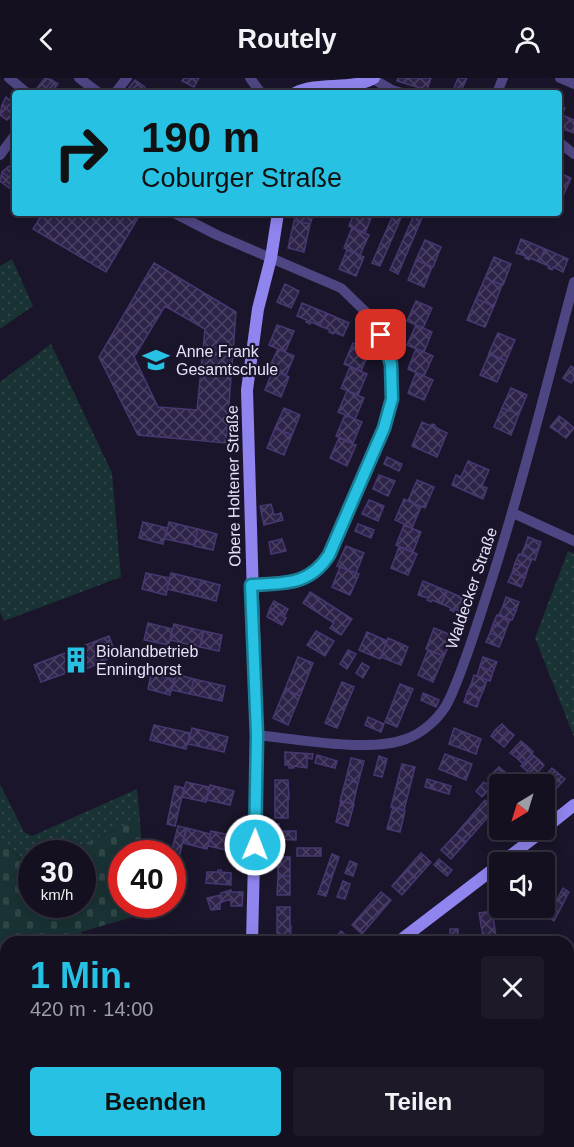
<!DOCTYPE html>
<html lang="de">
<meta charset="utf-8">
<style>
body{margin:0;font-family:Helvetica,sans-serif;background:#1d1929;color:#f1f3f6;height:100vh;display:flex;flex-direction:column;font-size:22px;white-space:nowrap}
*{box-sizing:border-box;margin:0}
p{font-size:20px;color:#9d9da5}
.icon{flex:none;width:33px;height:33px;fill:none;stroke:currentColor;stroke-width:2;stroke-linecap:round;stroke-linejoin:round}
.map{position:relative;flex:1;overflow:hidden}
.details{position:absolute;left:0px;top:858px;width:574px;height:212px;display:flex;flex-direction:column;background:#141020;border-radius:18px 18px 0 0;box-shadow:0 3px 15px #0003,0 0 0 2px #33303e}
.details>*{flex:none}
.hud{position:absolute;left:12px;top:12px;width:550px;height:126px;border-radius:6px;box-shadow:0 3px 15px #0003,0 0 0 2px #33303e;background:#26c1e3;color:#111;overflow:hidden}
.needle{width:39px;rotate:218deg}
.buttons{position:absolute;left:489px;top:696px;display:grid;gap:12px}
.buttons a{display:grid;place-items:center;width:66px;height:66px;border-radius:6px;background:#141020;box-shadow:0 3px 15px #0003,0 0 0 2px #33303e;font-size:30px}
.speed{position:absolute;left:18px;top:762px;display:flex;gap:12px;font-size:30px;font-weight:700;text-align:center}
.speed>*{display:grid;place-content:center;width:78px;height:78px;border-radius:50%;background:#141020;box-shadow:0 3px 15px #0003,0 0 0 2px #33303e;line-height:1}
.speed small{font-size:15px;font-weight:400}
.speed .limit{border:9px solid #d22;background:#fff;color:#111}
.pin{position:absolute;display:grid;place-items:center;width:51px;height:51px;color:#fff;margin:-26px;border-radius:12px;box-shadow:0 3px 9px #0006}
.me{position:absolute;width:66px;margin:-33px;rotate:1deg;stroke-linejoin:round;filter:drop-shadow(0 0 4px #0008)}
.turn{display:flex;align-items:center;gap:21px;height:126px;padding:0 30px;font-size:27px}
.turn .icon{width:78px;height:78px;stroke-width:2.5}
.turn b{display:block;font-size:42px;line-height:51px}
.round{display:grid;place-items:center;flex:none;width:63px;height:63px;border-radius:6px;background:#1d1929}
.overview{display:flex;align-items:center;justify-content:space-between;height:102px;padding:0 30px}
h1{font-size:36px;font-weight:700;line-height:45px;color:#26c1e3}
.action{display:flex;gap:12px;margin-top:auto;padding:12px 30px}
.action a{flex:1;height:69px;border-radius:6px;background:#26c1e3;color:#111;font-size:24px;font-weight:700;line-height:69px;text-align:center}
.action a+a{background:#1d1929;color:#f1f3f6}
header{display:flex;justify-content:space-between;align-items:center;height:78px;padding:0 30px;background:#141020;font-size:27px;font-weight:700}
.map>svg:first-child{display:block}
.green{fill:url(#green-dots)}
.cemetery{fill:url(#cemetery-stones)}
.building{fill:url(#building-cross-hatch);stroke:#483872;stroke-width:1.5;fill-rule:evenodd}
.lines{fill:none;stroke-linecap:round;stroke-linejoin:round}
.street{stroke:#4d4683;stroke-width:10}
.secondary{stroke:#9085ef;stroke-width:12}
.route-casing{stroke:#197d94;stroke-width:15}
.route{stroke:#26c1e3;stroke-width:10}
.labels{text-anchor:middle;stroke-width:4.5;stroke-linejoin:round;paint-order:stroke}
.poi-label{font-size:16px;fill:#e7e2fb;stroke:#1a152a;text-anchor:start}
.street-label{font-size:16px;fill:#e7e2fb;stroke:#1a152a}
</style>
<header><svg class="icon" aria-label="back" viewBox="0 0 24 24"><path d="M15 5l-7 7 7 7"/></svg>Routely<svg class="icon" aria-label="person" viewBox="0 0 24 24"><circle cx="12" cy="8" r="4"/><path d="M4 21q1-7 8-7t8 7"/></svg></header>
<div class="map">
<svg width="574" height="1069" viewBox="0 0 574 1069">
<defs>
<pattern id="green-dots" width="8" height="8" patternUnits="userSpaceOnUse" patternTransform="scale(1.5)"><rect width="8" height="8" fill="#193233"/><path d="M2 2h.1M6 6h.1" fill="none" stroke="#2f4647" stroke-width="1.8" stroke-linecap="round"/></pattern>
<pattern id="cemetery-stones" width="16" height="16" patternUnits="userSpaceOnUse" patternTransform="scale(1.5)"><rect width="16" height="16" fill="#193233"/><path d="M2 7V4a2 2 0 0 1 4 0v3zM10 15v-3a2 2 0 0 1 4 0v3z" fill="#2f4647"/></pattern>
<pattern id="building-cross-hatch" width="8" height="8" patternUnits="userSpaceOnUse" patternTransform="scale(1.5)"><rect width="8" height="8" fill="#2e2349"/><path d="M0 0l8 8M0 8l8-8" fill="none" stroke="#4c4364"/></pattern>
</defs>
<rect width="100%" height="100%" fill="#1a152a"/>
<path class="green" d="M12 181 33 228 0 251V188Z
M51 266 112 395 121 499 4 543 0 534V304Z
M568 473 574 476V659L535 560Z
M0 706 24 754 32 758 137 711 140 741 63 775 32 776 31 789 0 761Z"/>
<path class="cemetery" d="M140 741 142 775 122 776V826L145 827 146 835 81 854 88 864H6V980L0 975V761L31 789 32 826H82V776L63 775Z"/>
<path class="building" d="M45 0 52 2 43 14 37 10Z
M184 0H199L194 9 182 3Z
M398 0H431L427 12 397 3Z
M458 0H467L460 15H452Z
M52 2 58 6 51 15H44L43 14Z
M135 2 145 9 141 15H133L128 11Z
M6 19 15 26V32L13 36 2 27Z
M2 27 13 36 7 42 0 37Z
M560 27 565 30 562 37 574 42V55L560 50Z
M9 88 15 93V104L2 94Z
M2 94 15 104 9 110 0 103Z
M560 95 571 100 562 120 560 119Z
M43 135H134L139 138 106 194 33 151Z
M296 135H314L310 146 294 143Z
M354 135H373L365 155 349 148Z
M394 135H403L380 188 372 185Z
M415 135H424L398 196 390 192Z
M294 143 310 146 304 174 288 170Z
M352 150 369 157 360 177 344 170Z
M521 161 545 171 539 184 530 180 529 182 525 180 526 178 516 175Z
M425 162 441 169 433 189 416 182Z
M545 171 568 181 563 194 553 189 552 192 548 190 549 188 539 184Z
M347 172 364 179 356 198 339 191Z
M494 179 511 186 503 207 485 200Z
M416 182 432 189 424 209 408 202Z
M154 185 236 234 226 365 138 357 99 279ZM165 228 205 251 197 332 158 329 134 279Z
M485 200 502 207 494 228 476 221Z
M285 206 299 213 291 230 277 224Z
M476 221 494 228 485 249 467 242Z
M416 223 432 230 423 250 407 243Z
M302 225 326 235 320 248 311 244 310 246 306 244 307 242 297 238Z
M326 235 349 245 343 258 334 254 333 256 329 254 330 252 320 248Z
M277 247 294 253 285 274 269 267Z
M416 247 432 254 424 274 407 267Z
M498 255 515 262 506 283 489 275Z
M353 265 370 273 361 293 344 286Z
M278 271 294 278 286 297 269 290Z
M416 271 433 278 424 298 408 291Z
M489 276 506 283 497 304 480 297Z
M571 288 574 290V301L571 305 563 300Z
M350 289 367 296 358 317 341 310Z
M273 292 289 299 281 319 265 312Z
M416 295 433 302 424 322 408 315Z
M511 310 527 317 519 336 502 330Z
M347 313 364 320 355 341 338 334Z
M284 330 300 337 292 357 275 350Z
M502 330 519 336 511 357 494 349Z
M345 337 362 344 353 365 336 358Z
M559 338 566 343 558 354 550 349Z
M566 343 574 350 566 360 558 354Z
M422 344 431 348 432 346 435 347V349L447 355 437 379 412 368Z
M275 350 292 357 284 377 267 370Z
M339 360 356 367 347 388 330 380Z
M387 379 402 386 399 393 384 386Z
M468 383 489 392 482 408 487 410 483 421 452 407 456 397 461 399Z
M379 397 395 403 388 418 373 411Z
M417 402 434 409 425 430 408 423Z
M404 421 421 429 412 450 395 442Z
M369 422 384 428 378 443 362 436Z
M271 426 274 437 281 435 283 442 264 447 260 428Z
M143 444 167 450 163 466 139 460Z
M169 444 198 451 194 467 165 461Z
M358 446 374 452 371 460 355 453Z
M404 447 421 454 413 474 396 467Z
M198 451 217 456 213 472 194 468Z
M528 459 541 464 538 473 525 468Z
M282 461 286 473 271 476 269 464Z
M346 468 364 475 356 495 337 488Z
M525 468 538 473 535 482 521 477Z
M399 469 417 476 408 497 391 490Z
M519 476 532 481 528 490 515 485Z
M515 485 528 490 525 500 512 495Z
M340 489 359 496 350 517 332 509Z
M146 495 170 500 166 517 142 511Z
M171 495 201 502 197 518 167 511Z
M512 495 525 500 521 509 508 504Z
M201 502 220 507 216 523 197 518Z
M423 503 447 513 441 526 432 522 431 524 427 522 428 520 418 517Z
M447 513 470 523 465 536 455 531 454 534 450 532 451 530 442 526Z
M310 514 352 541 341 557 330 550 334 545 303 525Z
M506 519 519 524 516 533 503 528Z
M274 523 288 531 284 539 270 530Z
M503 528 516 533 512 542 499 537Z
M270 530 286 540 282 547 267 539Z
M497 537 510 542 506 551 493 546Z
M148 545 172 551 169 567 144 562Z
M174 546 203 553 200 569 170 562Z
M493 546 506 551 503 560 490 555Z
M434 550 453 558 444 578 426 571Z
M204 553 222 557 219 573 200 569Z
M316 553 334 563 325 578 307 567Z
M367 554 387 563 380 581 359 572Z
M490 555 503 560 499 569 486 564Z
M109 558 116 577 84 592 83 589 41 604 34 587Z
M388 560 408 569 401 587 381 579Z
M348 572 356 576 347 591 340 586Z
M428 572 444 578 433 604 418 597Z
M298 579 313 585 300 618 285 611Z
M483 579 497 584 493 594 480 588Z
M362 585 369 589 363 600 356 595Z
M480 588 493 594 490 603 477 598Z
M151 596 174 601 170 617 148 611Z
M176 596 194 601 190 616 172 612Z
M474 597 487 602 484 611 471 606Z
M194 601 225 608 222 623 190 616Z
M342 604 354 609 337 650 325 645Z
M400 606 413 611 397 649 385 644Z
M471 606 484 611 480 620 467 615Z
M285 611 300 618 288 647 273 640Z
M423 615 439 622 436 629 421 622Z
M467 615 480 620 477 629 464 624Z
M368 639 384 646 381 654 365 647Z
M502 646 508 652 498 664 491 658 495 652Z
M154 647 190 655 186 671 150 662Z
M192 650 228 659 224 674 188 666Z
M454 650 481 661 476 676 449 666Z
M508 652 514 657 504 669 498 664Z
M521 663 527 668 517 680 510 675Z
M527 668 533 674 523 686 517 680Z
M285 674 313 676 312 681 307 680V690L294 688V690H289V687H285Z
M445 676 472 686 466 702 439 691Z
M532 676 538 681 527 693 521 688Z
M317 677 337 683 335 690 315 685Z
M379 678 387 681 382 699 374 697Z
M351 680 364 683 358 705 346 701Z
M538 681 544 687 534 699 527 693Z
M402 686 415 689 404 732 391 729Z
M499 689 511 699 506 705 493 695Z
M552 690 558 695 548 707 542 702Z
M493 695 506 705 500 706V711L488 701Z
M558 695 565 701 554 713 548 707Z
M346 701 358 705 353 726 340 723Z
M427 701 451 708 449 716 425 709Z
M275 702H288L289 721H288V740H275Z
M186 704 209 709 206 724 182 719Z
M484 704 491 709 482 719 476 713Z
M210 707 234 713 230 727 207 722Z
M175 708 184 710 175 748 167 746Z
M485 722 495 731 466 764 456 756Z
M341 723 354 726 348 748 336 744Z
M393 729 405 733 400 754 387 751Z
M267 746H279V753H296V762L266 761Z
M178 748 186 750 177 788 172 787V776H171Z
M187 750 210 756 207 771 183 765Z
M211 753 235 758 231 773 208 768Z
M456 756 466 764 451 781 441 772Z
M297 770H321V778H297Z
M421 775 431 784 416 801 406 792Z
M332 776 339 779 332 799 325 796Z
M278 779H290V798H278Z
M439 781 452 792 447 798 434 787Z
M350 783 357 786 353 798 345 795Z
M218 792H221V794L231 795V807L206 805 207 794H218Z
M406 792 416 801 402 817 392 808Z
M325 796 332 799 326 818 318 816Z
M278 798H290V817H277Z
M343 803 350 806 345 821 337 819Z
M563 810 569 814 554 843 548 839Z
M231 812V814H243L242 828H231V821L222 824 221 815Z
M381 814 391 822 362 856 352 847Z
M221 817 222 824 220 825V831L211 832 207 820Z
M277 829H290V848H291L290 864H277Z
M525 830H539L541 839 527 841Z
M492 833 497 864H484L479 835Z
M450 851H458V864H450Z
M341 853 351 862 350 864H332Z
M219 858H241L242 864H218Z
M187 860H210V864H187Z
M568 894 574 896V913L572 918 568 917Z
M6 1024V1045L5 1046 0 1037V1027Z
M288 1064H309V1069H288Z"/>
<g class="lines">
<path class="street" d="M9 0 27 15
M79 0 99 15
M250 0 261 15
M560 0 574 6
M373 1 392 12 402 15
M115 15 127 0
M497 15 503 0
M560 65 574 76
M0 77 15 57
M174 135 217 157 341 210 371 239 381 257 391 286 392 321 384 349 329 477C309 508 284 505 251 507
M513 435 574 463
M257 657C296 661 370 675 406 661 423 655 441 639 449 622 465 588 478 543 490 507 522 407 547 305 574 204
M568 952 574 941
M0 984 6 989
M47 1064 49 1069"/>
<path class="secondary" d="M295 15C319 3 351 13 374 0
M544 751 574 727
M502 784 544 752
M252 864 257 657 247 312 258 231 271 180 278 135
M398 864 500 786
M541 1064 553 1069
M129 1069 137 1064"/>
</g>
<g class="lines">
<g class="route-casing">
<path id="route" d="M255 767 257 657 251 507C284 505 309 508 329 477L384 350 392 321 391 286 381 257"/>
</g>
<use href="#route" class="route"/>
</g>
<defs>
<g id="school-bare" transform="scale(2.07)"><path d="M0-5L7-2L0 1L-7-2ZM-4 1L0 2.5L4 1V4Q0 6-4 4Z" fill="#26c1e3" stroke="#1a152a" stroke-width="2.5" paint-order="stroke"/></g>
<g id="building-bare" transform="scale(2.07)"><path d="M-4-6H4V6H1V3H-1V6H-4ZM-2.5-4.3h1.7v1.8h-1.7ZM.8-4.3h1.7v1.8H.8ZM-2.5-1h1.7V.8h-1.7ZM.8-1h1.7V.8H.8Z" fill="#26c1e3" stroke="#1a152a" stroke-width="2.5" paint-order="stroke"/></g>
</defs>
<g fill-rule="evenodd">
<use href="#school-bare" x="156" y="282"/>
<use href="#building-bare" x="76" y="582"/>
</g>
<g class="labels">
<g class="poi-label">
<text x="176" y="279">Anne Frank<tspan x="176" dy="18">Gesamtschule</tspan></text>
<text x="96" y="579">Biolandbetrieb<tspan x="96" dy="18">Enninghorst</tspan></text>
</g>
<g class="street-label">
<text transform="translate(233 408) rotate(-91)" y="6">Obere Holtener Straße</text>
<text transform="translate(471 510) rotate(-71)" y="6">Waldecker Straße</text>
</g>
</g>
</svg>
<div class="buttons">
<a><svg class="needle" viewBox="-14 -14 28 28"><path d="M0-13l5 13h-10z" fill="#e53935"/><path d="M0 13l5-13h-10z" fill="#9d9da5"/></svg></a>
<a><svg class="icon" aria-label="sound" viewBox="0 0 24 24"><path d="M4 9h4l5-4v14l-5-4H4zM17 9q2 3 0 6"/></svg></a>
</div>
<div class="speed"><div>30<small>km/h</small></div><div class="limit">40</div></div>
<div class="pin" style="left:381px;top:257px;background:#d93025"><svg class="icon" aria-label="arrive" viewBox="0 0 24 24"><path d="M6 21V4h12l-3 4 3 4H6"/></svg></div>
<svg class="me" style="left:255px;top:767px" viewBox="-20 -20 40 40"><circle r="17" fill="#26c1e3" stroke="#fff" stroke-width="3"/><path d="M0-11L8 9 0 5-8 9z" fill="#fff"/></svg>
<div class="hud">
<div class="turn"><svg class="icon" aria-label="right" viewBox="0 0 24 24"><path d="M7 20v-9h11M14 6l5 5-5 5"/></svg><div><b>190 m</b>Coburger Straße</div></div>
</div>
<section class="details">
<div class="overview"><div><h1>1 Min.</h1><p>420 m · 14:00</p></div><a class="round"><svg class="icon" aria-label="close" viewBox="0 0 24 24"><path d="M6 6l12 12M18 6L6 18"/></svg></a></div>
<div class="action"><a>Beenden</a><a>Teilen</a></div>
</section>
</div>
